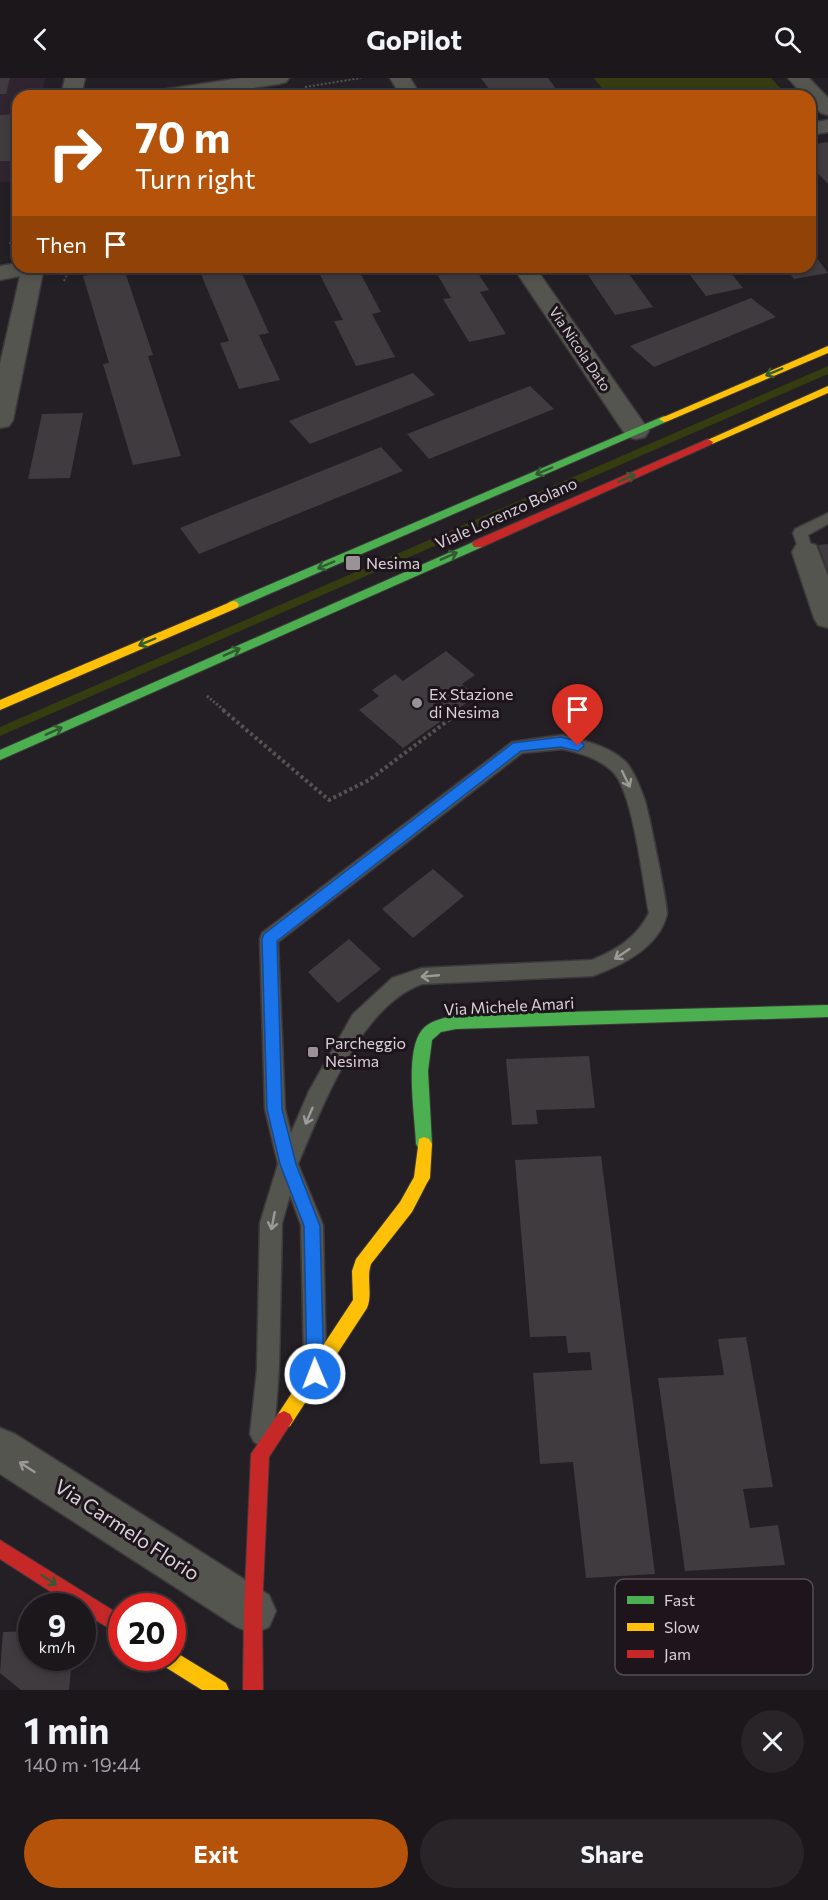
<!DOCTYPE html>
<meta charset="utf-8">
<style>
body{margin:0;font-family:Commissioner,sans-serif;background:#282428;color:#f1f3f6;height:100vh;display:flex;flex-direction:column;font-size:22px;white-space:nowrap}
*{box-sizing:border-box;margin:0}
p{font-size:20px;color:#a09fa3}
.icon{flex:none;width:33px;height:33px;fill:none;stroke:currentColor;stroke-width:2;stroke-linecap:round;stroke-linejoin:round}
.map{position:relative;height:1612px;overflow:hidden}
.panel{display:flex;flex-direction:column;background:#1b171b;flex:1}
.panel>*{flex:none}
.guide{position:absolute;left:12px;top:12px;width:804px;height:183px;border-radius:18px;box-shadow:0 3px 9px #0003,0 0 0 2px #39363a;background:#b45309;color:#fff;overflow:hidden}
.speed{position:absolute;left:18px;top:1515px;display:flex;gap:12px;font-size:30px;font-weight:700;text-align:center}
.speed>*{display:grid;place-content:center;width:78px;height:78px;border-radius:50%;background:#1b171b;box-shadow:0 3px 9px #0003,0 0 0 2px #39363a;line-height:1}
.speed small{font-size:15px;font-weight:400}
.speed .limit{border:9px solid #d22;background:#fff;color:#111}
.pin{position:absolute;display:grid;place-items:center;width:51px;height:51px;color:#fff;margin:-62px -26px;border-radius:50% 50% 50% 0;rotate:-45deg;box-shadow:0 0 6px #0007}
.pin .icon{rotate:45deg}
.me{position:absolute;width:66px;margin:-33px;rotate:359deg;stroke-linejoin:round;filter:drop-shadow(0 0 4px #0008)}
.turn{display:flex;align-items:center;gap:21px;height:126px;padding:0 24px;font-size:27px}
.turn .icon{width:78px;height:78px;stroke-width:2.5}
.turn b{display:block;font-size:42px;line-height:51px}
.then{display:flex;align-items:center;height:57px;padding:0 24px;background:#0003;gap:12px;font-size:22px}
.round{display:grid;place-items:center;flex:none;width:63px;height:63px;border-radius:32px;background:#282428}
.head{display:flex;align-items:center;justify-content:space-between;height:102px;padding:0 24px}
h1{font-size:36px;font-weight:700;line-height:45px}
.cta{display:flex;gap:12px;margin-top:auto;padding:12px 24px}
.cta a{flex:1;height:69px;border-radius:36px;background:#b45309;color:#fff;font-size:24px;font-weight:700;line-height:69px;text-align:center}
.cta a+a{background:#282428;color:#f1f3f6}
header{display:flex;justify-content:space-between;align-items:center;height:78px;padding:0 24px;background:#1b171b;font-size:27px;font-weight:700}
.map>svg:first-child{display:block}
.built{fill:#302430}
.green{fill:#343c10}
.building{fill:#3f3b3f}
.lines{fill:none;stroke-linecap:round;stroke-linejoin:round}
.lane-casing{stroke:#3c393c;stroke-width:3}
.street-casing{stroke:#3c393c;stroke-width:3}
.fast-casing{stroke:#3c393c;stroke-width:2}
.slow-casing{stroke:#3c393c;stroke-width:2}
.jam-casing{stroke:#3c393c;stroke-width:2}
.path-far2{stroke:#545451;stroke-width:2;stroke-dasharray:2 2;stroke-linecap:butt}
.path-far1{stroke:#545451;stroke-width:3;stroke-dasharray:2 2;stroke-linecap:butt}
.path{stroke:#545451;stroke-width:4;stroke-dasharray:3 3;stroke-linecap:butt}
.lane{fill:#55554f;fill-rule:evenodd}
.street{fill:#55554f;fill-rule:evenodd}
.fast{fill:#4caf50;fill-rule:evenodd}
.slow{fill:#ffc107;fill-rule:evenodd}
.jam{fill:#c62828;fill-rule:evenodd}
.oneway{stroke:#325a33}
.oneway2{stroke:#9d9a9a}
.route{fill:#1a73e8;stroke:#114b97;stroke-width:1.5}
.poi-dot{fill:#999398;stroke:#1d141c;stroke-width:2}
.labels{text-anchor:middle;stroke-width:6;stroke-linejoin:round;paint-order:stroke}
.far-street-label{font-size:14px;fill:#d8d2d7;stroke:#1d141c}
.street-label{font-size:16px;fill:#d8d2d7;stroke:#1d141c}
.poi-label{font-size:16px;fill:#d8d2d7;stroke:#1d141c;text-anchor:start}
.near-street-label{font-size:20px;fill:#d8d2d7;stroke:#1d141c}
.key{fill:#1d141c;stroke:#554d54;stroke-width:1.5}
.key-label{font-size:16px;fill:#d8d2d7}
</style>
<header><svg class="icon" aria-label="back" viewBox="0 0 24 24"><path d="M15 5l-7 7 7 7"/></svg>GoPilot<svg class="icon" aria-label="search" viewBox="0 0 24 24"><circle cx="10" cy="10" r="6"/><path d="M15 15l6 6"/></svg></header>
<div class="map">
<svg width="828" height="1612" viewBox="0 0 828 1612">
<rect width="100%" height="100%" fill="#241f24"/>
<path class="built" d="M0 0H45L41 18H18V103L0 104Z"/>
<path class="green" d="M594 0H771L784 14 759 18H608Z
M828 288V296L0 658V649Z"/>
<path class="building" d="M0 0H10L6 16H0Z
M481 0H548L561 18H494Z
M18 36V64L13 83H0V37Z
M827 64 828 65V106L810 87V67Z
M810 171 828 195 794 201 784 189H810Z
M198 189H239L269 255 259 257 280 302 239 311 220 265 229 263Z
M316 189H357L381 234 372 236 395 279 356 288 334 243 343 242Z
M433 189H474L489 212 480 214 506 256 469 264 443 221 451 220Z
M574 189H624L653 229 615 237 586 194 578 196Z
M684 189H726L743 210 706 218Z
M124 191 153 277 148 278 181 378 133 387 103 286 109 285 83 198Z
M751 220 776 239 654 289 630 268Z
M413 295 435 317 310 366 289 343Z
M530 308 554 331 429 381 407 356Z
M83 335 70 400 28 401 42 336Z
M381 369 403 393 199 476 180 450Z
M828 466V494L818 467Z
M446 573 475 597 462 606 476 618 403 670 359 632 379 618 372 612 395 596 403 603Z
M433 791 464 818 413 860 382 831Z
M349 861 381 891 338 925 308 894Z
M589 978 595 1030 536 1032 538 1046 512 1047 506 981Z
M601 1078 655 1496 586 1500 573 1384 540 1386 533 1295 592 1292 590 1274 568 1275 566 1258 530 1259 515 1082Z
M746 1259 773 1409 743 1411 750 1450 778 1447 785 1487 685 1493 658 1300 724 1297 718 1261Z
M32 1553V1580H72L69 1612H21L0 1595 3 1554Z"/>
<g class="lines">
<g class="lane-casing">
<path id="lane" d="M828 435V446L808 457 813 474 811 478H801L793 455 795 451Z
M562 657C584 663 607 667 625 683 633 691 640 709 644 720 648 729 668 830 667 836 659 870 622 887 593 898L422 906C360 928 322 1029 298 1086L323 1147 326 1282 323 1290 315 1293 307 1290 304 1282 301 1147 290 1117 282 1145 279 1292 274 1356 270 1364 262 1368 254 1364 250 1356 257 1292 260 1145 278 1086 265 1031 260 861 262 855 512 664ZM562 671C580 675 598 680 612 693 633 711 643 805 649 835 637 859 617 872 592 882L422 890 392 900 353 936 309 1013 291 1055 285 1031 278 864 522 675Z"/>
</g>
<g class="street-casing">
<path id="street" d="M65 0H85L81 18H61Z
M241 0H289L286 4 279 6 200 18H151L154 14 161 12Z
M390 0H410L421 18H401Z
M788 0H809L828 20V37L821 35 810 24V18H804Z
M828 42V54L810 57V45Z
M18 185V189H44L13 342 9 348 0 350V286L20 198 0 202V188Z
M513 189H535L645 347 649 353 645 359 636 361 627 359Z
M806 464 816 467 828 498V550L818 547 814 540 792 474 796 467Z
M0 1350 15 1356 269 1517 276 1533 269 1549 253 1556 237 1549 0 1396Z"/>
</g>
<g class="fast-casing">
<path id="fast" d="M664 338 668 339V343L237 530H229L227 527 229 524Z
M478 462 482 463V469L0 682V672Z
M828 927V939L456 951 441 954 432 962 428 993 432 1066 429 1071 424 1073 419 1071 416 1066C415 1038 404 974 422 952 430 942 445 940 456 937Z"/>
</g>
<g class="slow-casing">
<path id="slow" d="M828 268V275L668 343 664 344 659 341Z
M828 308V315L712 366H704L703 364Z
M233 523 237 524 239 527 237 530 0 632V622Z
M424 1059 429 1061 432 1066 430 1100 427 1105 412 1134 371 1186C366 1200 373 1216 367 1230L290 1348 284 1351 278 1348 275 1342 278 1336 353 1222 352 1193 356 1181 400 1124 414 1099 419 1061Z
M172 1572 226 1605 229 1612H202L162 1587 160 1580H172Z"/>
</g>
<g class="jam-casing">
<path id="jam" d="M708 361 713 364 712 366 482 469H474L472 466 474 463Z
M284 1333 290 1336 293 1342 269 1379 262 1533 263 1612H243L244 1533 251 1376 278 1336Z
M0 1462 122 1538V1558L82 1534V1528H73L0 1481Z"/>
</g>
<path class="path-far2" d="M305 9 361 0
M105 13 104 16 132 11
M10 166 18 131
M64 203 70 191"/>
<path class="path-far1" d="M207 618 225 633"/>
<path class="path" d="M223 632 329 722 369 702 458 635"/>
<use href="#lane" class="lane"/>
<use href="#street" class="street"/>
<use href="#fast" class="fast"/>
<use href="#slow" class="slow"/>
<use href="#jam" class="jam"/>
</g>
<defs><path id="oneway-shaft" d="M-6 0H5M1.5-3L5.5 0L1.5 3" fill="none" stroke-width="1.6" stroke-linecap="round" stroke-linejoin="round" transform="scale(1.5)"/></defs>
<g class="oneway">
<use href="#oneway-shaft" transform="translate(774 294) rotate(157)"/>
<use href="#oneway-shaft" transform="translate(544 393) rotate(157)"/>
<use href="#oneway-shaft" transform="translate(627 400) rotate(-24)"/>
<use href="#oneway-shaft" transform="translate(449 478) rotate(-24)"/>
<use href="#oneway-shaft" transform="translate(326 487) rotate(157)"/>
<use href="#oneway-shaft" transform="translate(147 564) rotate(157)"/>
<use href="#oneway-shaft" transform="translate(232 574) rotate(-24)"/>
<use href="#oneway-shaft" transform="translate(54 653) rotate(-24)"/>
<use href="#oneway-shaft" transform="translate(49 1502) rotate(33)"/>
</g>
<g class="oneway2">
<use href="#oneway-shaft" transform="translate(626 701) rotate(64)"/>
<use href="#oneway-shaft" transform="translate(622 876) rotate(146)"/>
<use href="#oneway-shaft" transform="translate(430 898) rotate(175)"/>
<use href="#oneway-shaft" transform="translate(309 1038) rotate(113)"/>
<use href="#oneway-shaft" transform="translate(273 1143) rotate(101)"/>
<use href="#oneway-shaft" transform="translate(27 1389) rotate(-147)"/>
</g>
<path class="route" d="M561 659 582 664 584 668 578 673 561 669 521 673 277 863 282 1031 296 1086 320 1148 324 1296 321 1302 315 1305 309 1302 307 1296 304 1148 280 1086 267 1031 262 861 264 856 513 665Z"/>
<g class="poi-dot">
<rect x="345" y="477" width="16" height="16" rx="3"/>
<circle cx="417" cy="625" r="6"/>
<rect x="307" y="968" width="12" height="12" rx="3"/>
</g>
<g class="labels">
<g class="far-street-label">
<text transform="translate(580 271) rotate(56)" y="5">Via Nicola Dato</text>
</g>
<g class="street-label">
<text transform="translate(506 435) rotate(-24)" y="6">Viale Lorenzo Bolano</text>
<text transform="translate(509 928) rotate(-3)" y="6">Via Michele Amari</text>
</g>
<g class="poi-label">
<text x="366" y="491">Nesima</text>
<text x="429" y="622">Ex Stazione<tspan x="429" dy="18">di Nesima</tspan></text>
<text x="325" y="971">Parcheggio<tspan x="325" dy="18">Nesima</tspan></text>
</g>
<g class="near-street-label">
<text transform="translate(127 1452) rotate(33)" y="7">Via Carmelo Florio</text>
</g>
</g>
<rect x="615" y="1501" width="198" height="96" rx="9" class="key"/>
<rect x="627" y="1518" width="27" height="8" fill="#4caf50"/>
<rect x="627" y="1545" width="27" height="8" fill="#ffc107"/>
<rect x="627" y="1572" width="27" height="8" fill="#c62828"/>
<g class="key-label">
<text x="664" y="1528">Fast</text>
<text x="664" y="1555">Slow</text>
<text x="664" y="1582">Jam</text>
</g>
</svg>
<div class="speed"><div>9<small>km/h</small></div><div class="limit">20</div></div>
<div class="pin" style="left:578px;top:668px;background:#d93025"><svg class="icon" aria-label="arrive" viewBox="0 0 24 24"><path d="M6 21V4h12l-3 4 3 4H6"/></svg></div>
<svg class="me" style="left:315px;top:1296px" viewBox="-20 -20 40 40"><circle r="17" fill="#1a73e8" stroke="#fff" stroke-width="3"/><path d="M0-11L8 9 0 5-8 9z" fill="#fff"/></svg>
<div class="guide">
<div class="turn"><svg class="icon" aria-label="right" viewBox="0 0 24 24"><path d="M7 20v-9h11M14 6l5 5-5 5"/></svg><div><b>70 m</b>Turn right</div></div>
<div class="then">Then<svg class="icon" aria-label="arrive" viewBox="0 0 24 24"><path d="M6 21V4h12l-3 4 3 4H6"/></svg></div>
</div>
</div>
<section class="panel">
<div class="head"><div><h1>1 min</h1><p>140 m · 19:44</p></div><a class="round"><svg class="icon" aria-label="close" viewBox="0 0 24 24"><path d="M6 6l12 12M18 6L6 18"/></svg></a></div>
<div class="cta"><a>Exit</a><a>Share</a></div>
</section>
